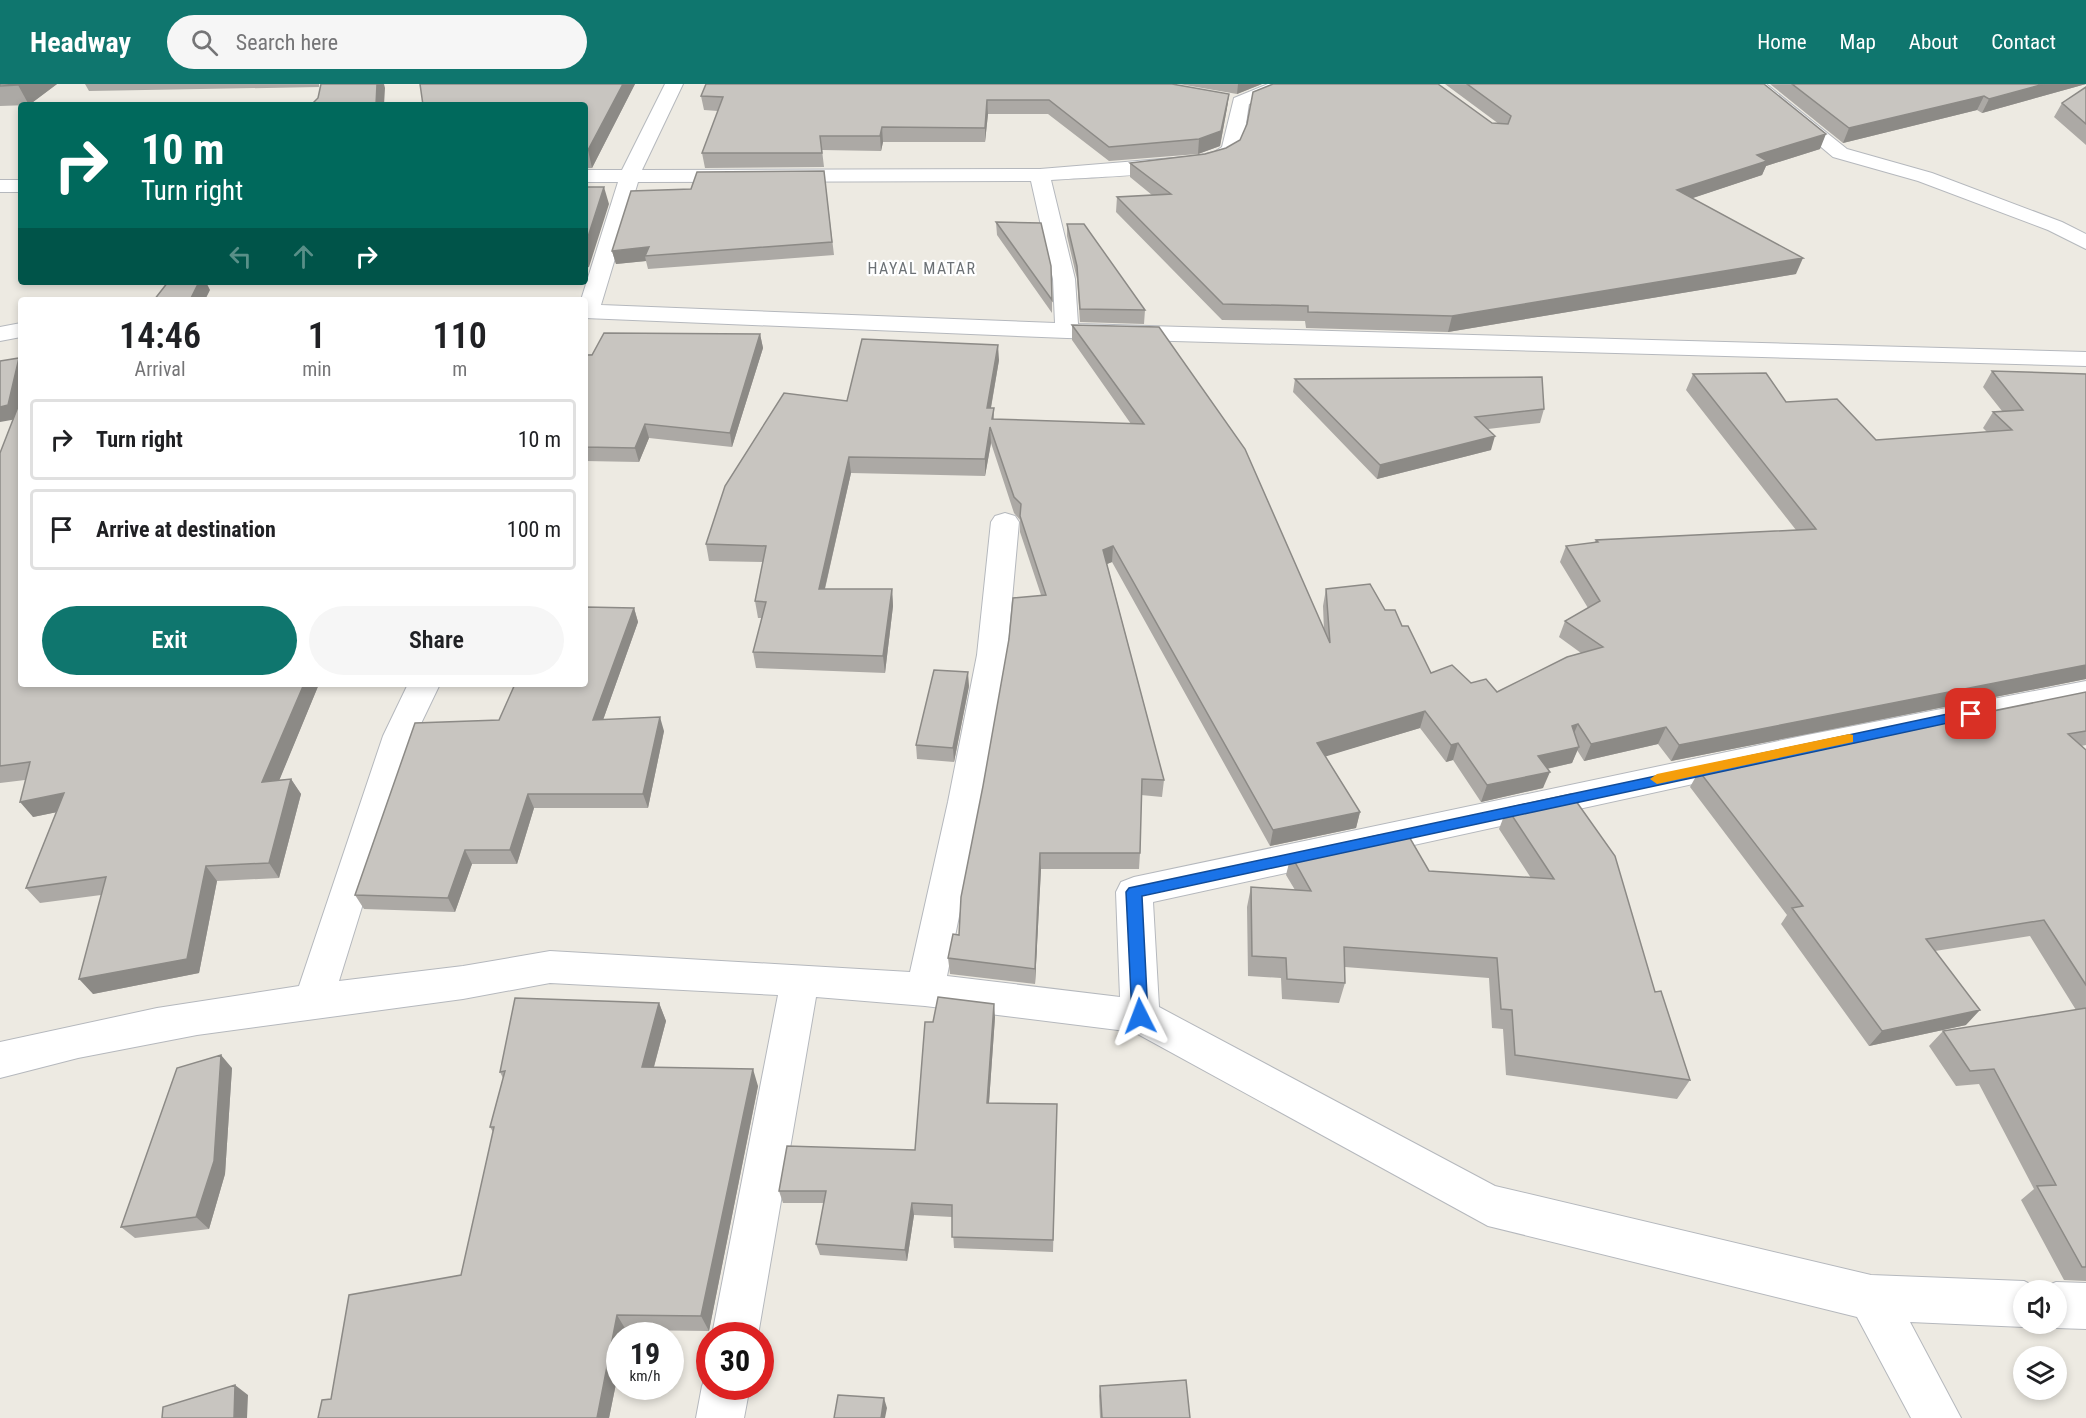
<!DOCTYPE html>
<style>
body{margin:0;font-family:"Roboto Condensed",sans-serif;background:#f6f6f6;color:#202124;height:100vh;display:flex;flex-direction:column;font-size:22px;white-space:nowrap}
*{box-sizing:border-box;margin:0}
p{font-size:20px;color:#757577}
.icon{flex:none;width:33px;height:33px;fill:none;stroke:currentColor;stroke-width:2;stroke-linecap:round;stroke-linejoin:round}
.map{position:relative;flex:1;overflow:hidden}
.drawer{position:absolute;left:18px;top:213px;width:570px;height:390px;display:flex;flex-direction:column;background:#fff;border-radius:6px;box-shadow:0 3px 9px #0003}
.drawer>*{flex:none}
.top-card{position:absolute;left:18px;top:18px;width:570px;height:183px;border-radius:6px;box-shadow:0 3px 9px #0003;background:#00695c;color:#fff;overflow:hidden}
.buttons{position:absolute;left:2013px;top:1196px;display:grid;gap:12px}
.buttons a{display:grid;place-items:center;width:54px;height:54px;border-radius:50%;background:#fff;box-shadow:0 3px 9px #0003;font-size:30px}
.speed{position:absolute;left:606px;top:1238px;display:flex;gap:12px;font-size:30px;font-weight:700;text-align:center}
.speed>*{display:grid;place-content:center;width:78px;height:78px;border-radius:50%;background:#fff;box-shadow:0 3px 9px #0003;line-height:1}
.speed small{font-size:15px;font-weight:400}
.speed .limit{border:9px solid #d22;background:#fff;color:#111}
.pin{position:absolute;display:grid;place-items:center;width:51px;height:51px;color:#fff;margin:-26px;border-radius:12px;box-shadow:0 3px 9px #0006}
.me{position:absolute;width:66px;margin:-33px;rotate:357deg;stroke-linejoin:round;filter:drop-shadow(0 0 4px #0008)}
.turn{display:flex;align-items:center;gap:21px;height:126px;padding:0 24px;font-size:27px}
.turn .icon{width:78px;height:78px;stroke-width:2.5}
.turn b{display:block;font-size:42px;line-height:51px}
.lanes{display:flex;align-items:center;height:57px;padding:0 24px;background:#0003;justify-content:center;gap:30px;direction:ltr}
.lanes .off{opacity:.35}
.eta{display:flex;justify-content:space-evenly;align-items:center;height:102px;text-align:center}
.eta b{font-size:36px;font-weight:600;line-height:42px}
.primary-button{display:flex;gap:12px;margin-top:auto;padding:12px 24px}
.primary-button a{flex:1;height:69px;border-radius:36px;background:#0f766e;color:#fff;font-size:24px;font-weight:600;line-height:69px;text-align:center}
.primary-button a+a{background:#f6f6f6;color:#202124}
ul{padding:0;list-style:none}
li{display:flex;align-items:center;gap:18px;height:81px;margin:0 12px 9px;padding:0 12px;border:3px solid #e0e0e0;border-radius:6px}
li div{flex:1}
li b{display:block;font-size:22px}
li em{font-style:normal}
header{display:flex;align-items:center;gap:36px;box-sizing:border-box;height:84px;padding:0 30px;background:#0f766e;color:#fff}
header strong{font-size:28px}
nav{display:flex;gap:33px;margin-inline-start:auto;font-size:21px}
.search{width:420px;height:54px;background:#f6f6f6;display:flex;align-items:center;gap:15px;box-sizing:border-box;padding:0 21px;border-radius:33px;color:#757577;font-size:22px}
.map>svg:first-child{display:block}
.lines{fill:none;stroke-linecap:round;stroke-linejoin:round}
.street-casing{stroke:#b5b8bd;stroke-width:2}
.street{fill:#fff;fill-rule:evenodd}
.wall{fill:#aca9a5}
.shaded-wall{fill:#8c8a86}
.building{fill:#c8c5c0;stroke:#8c8a86;stroke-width:1.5}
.route{fill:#1a73e8;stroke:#114b97;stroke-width:1.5}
.slow{fill:#f59e0b}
.labels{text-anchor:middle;stroke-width:4.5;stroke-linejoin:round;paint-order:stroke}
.far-neighbourhood-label{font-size:16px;letter-spacing:1.5px;fill:#6c7175;stroke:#fff}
</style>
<header>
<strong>Headway</strong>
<div class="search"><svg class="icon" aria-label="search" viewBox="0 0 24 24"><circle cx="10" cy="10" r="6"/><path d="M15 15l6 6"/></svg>Search here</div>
<nav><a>Home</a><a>Map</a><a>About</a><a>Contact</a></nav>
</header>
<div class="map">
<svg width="2086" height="1334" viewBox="0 0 2086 1334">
<rect width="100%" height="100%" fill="#edeae2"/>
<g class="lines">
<g class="street-casing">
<path id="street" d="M665 0H683L642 86 1040 85 1198 72 1214 68 1222 63 1234 14 1268 0H1295L1292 4 1249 20C1247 31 1244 63 1237 69 1215 91 1087 93 1051 96L1075 195 1078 240 2086 268V282L1067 254 585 234V216H581L618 98H585V86H622ZM1031 97 1053 195 1055 239 601 221 638 98Z
M1746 0H1766L1847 65 1932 89 2062 138 2086 150V165L2048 146 1918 97 1833 73Z
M0 96H21V108H0Z
M21 239V253L0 257V243Z
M1005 429 1015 432 1019 438 1007 571 982 718 947 892 1120 913 1116 808 1121 798 1134 793 1807 651 2086 597V619L1807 675 1153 818 1159 923 1495 1102 1871 1191 2024 1197 2040 1205 2056 1198 2086 1199V1245L2056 1244 2044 1239H2056V1206H2024V1239H2033L2024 1243 1910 1238 1961 1334H1911L1857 1233 1488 1142 1134 948 925 922 816 913 758 1251H712L778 911 550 899 463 915 197 951 78 974 0 994V958L157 924 299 902 383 652 408 600H440L415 652 339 897 463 882 550 867 910 888 948 718 977 571 991 438 995 432Z
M709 1285 710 1302H750L744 1334H696L702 1302Z"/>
</g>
<use href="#street" class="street"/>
</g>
<path class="wall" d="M0 0H57L29 21 0 22Z
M85 0H319V3L89 7Z
M420 0H635L592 84H585V21Z
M1179 0H1262L1237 10Z
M1445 0H1764L1820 65 1766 82 1762 91 1692 114 1796 190 1448 248 1306 244 1305 237 1222 236 1116 128 1117 113 1152 111 1130 93V79L1205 70 1226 64 1240 56 1499 40Z
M1770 0H2086L1982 29 1977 26 1843 59Z
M2086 3V61L2054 33 2062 19Z
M1229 10 1227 24 1220 62 1198 70 1109 77 1048 30H988L985 58H883L881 67 822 66 824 83 705 84 702 69 718 27 704 26 701 12Z
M824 87 834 171 648 185 646 177 616 180 612 167 691 105Z
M996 138 1052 216V229L997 151Z
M1067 140 1145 226 1144 240 1080 238 1077 195 1067 152Z
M449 198H470L450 199Z
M1072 241 1324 547 1323 522 1326 505 1385 526 1402 542 1431 589 1471 599 1497 608 1581 569 1559 553 1565 537 1588 524 1560 478 1566 462 1594 459 1596 456 1796 446 1686 306 1693 290 1786 318 1876 356 1987 348 1983 344 1993 328 2002 327 1983 303 1992 287 2086 290V595L1671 677 1658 660 1584 677 1577 666 1572 679 1547 685 1543 704 1481 718 1453 676 1446 678 1420 644 1325 672 1360 728 1356 744 1270 762 1112 478 1107 480 1164 696 1162 713 1141 711 1140 769 1139 785H1041L1035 900 950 890 948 874 959 851 1041 511 1020 448V436L1014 429 991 359 985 392 851 389 825 505H892L893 522 885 589 756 584 753 568 762 534H758L755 517 763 478 709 477 706 460 847 317 999 276 991 324H994V335L1131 340 1072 256Z
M760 250 763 264 732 363 649 354 639 378 585 377V271Z
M1295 295 1544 325 1540 339 1488 345 1491 366 1377 395 1293 308Z
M13 336 21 600H319L279 696 291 695 301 710 279 794 217 797 199 889 93 910 101 811 40 819 26 804 57 728 33 733 25 696 0 699V369Z
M634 524 638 538 603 636 664 647 648 724H534L517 780H472L455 828 364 825 355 811 499 636Z
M969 602 954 678 917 675 916 661Z
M2086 608V661L2081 662 2086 666V1197L2064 1196 2021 1116 2034 1105 1979 1000 1956 1002 1929 962 1943 947 2076 926 2030 852 1935 867 1966 941 1869 962 1781 840 1787 831 1690 703 1699 687Z
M1507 724 1655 908 1690 996 1677 1015 1506 991 1503 945 1492 944 1489 894 1345 883V899L1339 919 1282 915 1281 894 1248 892 1247 823 1251 803 1295 806 1286 791 1291 771 1381 754 1429 787 1531 794 1499 745Z
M659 919 666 937 654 983 758 1002 709 1247 626 1246 620 1251V1280L609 1334 331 1315 461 1191 493 1048 490 1043 503 994 500 988Z
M995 933 989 1019 1057 1020 1053 1168 954 1164 952 1133 914 1131 907 1177 820 1171 816 1160 824 1119H783L779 1107 915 1066 933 938Z
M232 984 225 1090 209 1145 135 1154 121 1143Z
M1100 1302 1190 1334H1100L1099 1312Z"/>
<path class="shaded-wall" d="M20 0H57L29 21 18 1Z
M377 0H384L385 4 384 21H376Z
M623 0H635L592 84 588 66Z
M1238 0H1262L1237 10Z
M2044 0H2086L1982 29 1989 15Z
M1229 10 1227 24 1220 62 1198 70 1199 55Z
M1984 12 1977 26 1843 59 1849 44Z
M987 16 988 30 985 58V44Z
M882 43 883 58 881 67 880 52Z
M1826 50 1820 65 1766 82 1762 91 1672 121 1677 106 1757 71Z
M604 103 609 120 589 183 585 184V162Z
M649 163 645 172 646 177 616 180 612 167Z
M1803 174 1796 190 1448 248 1452 232Z
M199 198H206L210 206 205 216H190Z
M760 250 763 264 732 363 730 349Z
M998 261 999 276 988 340 987 324Z
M19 274 21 277V316L17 335 0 338V323Z
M645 340 649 354 639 378 635 364Z
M990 343 991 359 985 392V375Z
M1495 352 1491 366 1377 395 1380 381Z
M849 373 851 389 821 521 819 505Z
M1113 462 1112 478 1102 482 1103 466Z
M892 505 893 522 885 589 883 572Z
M634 524 638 538 598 650 593 636Z
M2086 581V595L1671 677 1679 661Z
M968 588 969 602 954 678 953 664Z
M304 600H319L272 714 262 698Z
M1425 627 1420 644 1314 676 1317 659Z
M660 633 664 647 648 724 643 710Z
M1578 640 1571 656 1572 642Z
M1666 643 1658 660 1584 677 1591 660Z
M1458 659 1453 676 1446 678 1451 661Z
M1579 663 1572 679 1532 688 1538 672Z
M1550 688 1543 704 1481 718 1487 701Z
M291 695 301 710 279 794 269 779Z
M64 709 77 724 33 733 20 718Z
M528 710 534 724 517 780 510 766Z
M1360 728 1356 744 1270 762 1273 746Z
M465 766 472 780 455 828 448 814Z
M1040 769 1041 785 1035 900V885Z
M206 782 217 797 199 889 93 910 79 895Z
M659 919 666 937 649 1001 642 983Z
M994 920 995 933 988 1032 987 1019Z
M1980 926 1966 941 1869 962 1882 947Z
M221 971 232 984 225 1090 209 1145 196 1133Z
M753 985 758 1002 709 1247 701 1232Z
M912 1119 914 1131 907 1177 905 1166Z
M617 1231 626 1246 625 1251H620V1280L609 1334H597Z
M235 1301 248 1311 247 1334H234Z
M884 1314 887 1324 885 1334H881Z"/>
<path class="building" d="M0 0H20L18 1 0 2Z
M321 0H377L376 21H311L318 14Z
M420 0H623L588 66 585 67V21H423Z
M706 0H1172L1229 10 1221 47 1199 55 1109 63 1049 16H987L985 44 882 43 880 52H820L822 69H702L723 13 701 12Z
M1273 0H1438L1492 39 1508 40 1511 32 1467 0H1764L1826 50 1757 71 1767 77 1677 106 1803 174 1452 232 1308 228V222L1223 220 1117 113 1171 110 1130 79 1205 70 1226 64 1240 56 1247 40 1253 8Z
M1792 0H2044L1989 15 1984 12 1849 44Z
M2086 3V40L2062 19Z
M824 87 832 158 645 172 649 163 612 167 631 107 691 105 697 88Z
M585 103H604L585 162Z
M996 138 1041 139 1051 182 1052 216Z
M1067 140H1084L1145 226 1080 225 1077 182Z
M168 198H199L190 216H154Z
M1072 241 1159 243 1245 365 1330 559 1326 505 1370 500 1385 526H1395L1402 542H1408L1431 589 1452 581 1471 599 1486 595 1497 608 1567 573 1603 563 1565 537 1600 517 1566 462 1598 458 1596 456 1816 445 1693 290 1766 289 1786 318 1837 315 1876 356 2012 346 1993 328 2023 326 1992 287 2086 290V581L1679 661 1666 643 1591 660 1578 640 1572 642 1579 663 1538 672 1550 688 1487 701 1458 659 1451 661 1425 627 1317 659 1360 728 1273 746 1113 462 1103 466 1164 696 1142 695 1140 769H1040L1035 885 948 874 953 850 959 851 961 813 983 702 1009 555 1013 514 1046 511 1020 432 1021 420 1014 413 990 343 985 375 849 373 819 505H892L883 572 753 568 766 518 755 517 766 462 706 460 725 402 784 309 847 317 862 255 998 261 987 324H994L992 335 1144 340Z
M604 249 760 250 730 349 645 340 635 364 585 363V271H592Z
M19 274 8 321 0 323V277Z
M1542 293 1544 325 1475 333 1495 352 1380 381 1295 295Z
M21 315V600H304L262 698 291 695 269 779 206 782 187 875 79 895 106 793 26 804 64 709 20 718 30 678 0 682V369Z
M585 523 634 524 593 636 660 633 643 710H528L510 766H465L448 814 355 811 415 639 499 636 515 600H585Z
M934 586 968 588 953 664 916 661Z
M2086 608V647L2068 650 2086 666V901L2044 836 1926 855 1980 926 1882 947 1792 824 1803 822 1699 687Z
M1571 710 1615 772 1655 908 1661 907 1690 996 1515 971 1512 926 1501 925 1497 874 1344 863 1345 899 1287 895 1286 874 1252 872 1251 803 1311 807 1291 771 1379 751 1381 754 1407 749 1429 787 1554 795 1507 724Z
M938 913 994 920 987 1019 1057 1020 1053 1156 952 1153V1121L912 1119 905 1166 816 1160 826 1107H779L787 1062 915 1066 925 938H933Z
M515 914 659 919 642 983 753 985 701 1232 617 1231 597 1334H318L322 1316 331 1315 349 1211 461 1191 494 1043H490L505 987 500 988Z
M2086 924V1183H2082L2037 1102 2056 1101 1994 985 1970 987 1943 947Z
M221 971 214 1077 196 1133 121 1143 177 984Z
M1186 1296 1190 1334H1102L1100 1302Z
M235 1301 234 1334H162L163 1323Z
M838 1311 884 1314 881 1334H834Z"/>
<path class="route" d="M1971 625 1976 626V633L1142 812 1148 932 1146 937H1134L1132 932 1126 808 1129 804Z"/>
<path class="slow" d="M1849 650 1853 651V658L1657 700 1650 695 1657 690Z"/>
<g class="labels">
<g class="far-neighbourhood-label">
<text x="922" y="190">HAYAL MATAR</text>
</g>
</g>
</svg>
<div class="buttons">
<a><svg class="icon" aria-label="sound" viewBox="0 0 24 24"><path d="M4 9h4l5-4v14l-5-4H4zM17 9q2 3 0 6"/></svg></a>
<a><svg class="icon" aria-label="layers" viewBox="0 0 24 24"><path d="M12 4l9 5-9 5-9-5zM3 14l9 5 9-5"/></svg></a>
</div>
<div class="speed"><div>19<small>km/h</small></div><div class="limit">30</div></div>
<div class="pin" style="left:1971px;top:630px;background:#d93025"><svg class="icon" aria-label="arrive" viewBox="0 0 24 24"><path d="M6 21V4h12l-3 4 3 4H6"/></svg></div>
<svg class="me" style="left:1140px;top:932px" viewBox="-20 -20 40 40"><path d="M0-17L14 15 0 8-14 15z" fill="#1a73e8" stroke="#fff" stroke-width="4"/></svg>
<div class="top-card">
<div class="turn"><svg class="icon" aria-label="right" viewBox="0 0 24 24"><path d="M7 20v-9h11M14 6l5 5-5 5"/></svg><div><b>10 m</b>Turn right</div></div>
<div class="lanes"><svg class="icon off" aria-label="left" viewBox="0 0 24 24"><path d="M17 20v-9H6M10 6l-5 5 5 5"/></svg><svg class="icon off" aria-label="ahead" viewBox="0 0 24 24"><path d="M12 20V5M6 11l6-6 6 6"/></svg><svg class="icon" aria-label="right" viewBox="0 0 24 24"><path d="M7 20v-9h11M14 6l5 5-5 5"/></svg></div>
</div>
<section class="drawer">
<div class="eta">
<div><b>14:46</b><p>Arrival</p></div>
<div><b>1</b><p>min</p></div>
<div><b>110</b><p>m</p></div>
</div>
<ul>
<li><svg class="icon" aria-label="right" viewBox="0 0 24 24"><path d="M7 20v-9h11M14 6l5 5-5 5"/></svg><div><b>Turn right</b></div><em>10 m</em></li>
<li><svg class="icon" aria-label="arrive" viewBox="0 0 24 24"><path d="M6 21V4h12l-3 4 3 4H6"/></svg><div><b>Arrive at destination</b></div><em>100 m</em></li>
</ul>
<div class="primary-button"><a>Exit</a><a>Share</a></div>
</section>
</div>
